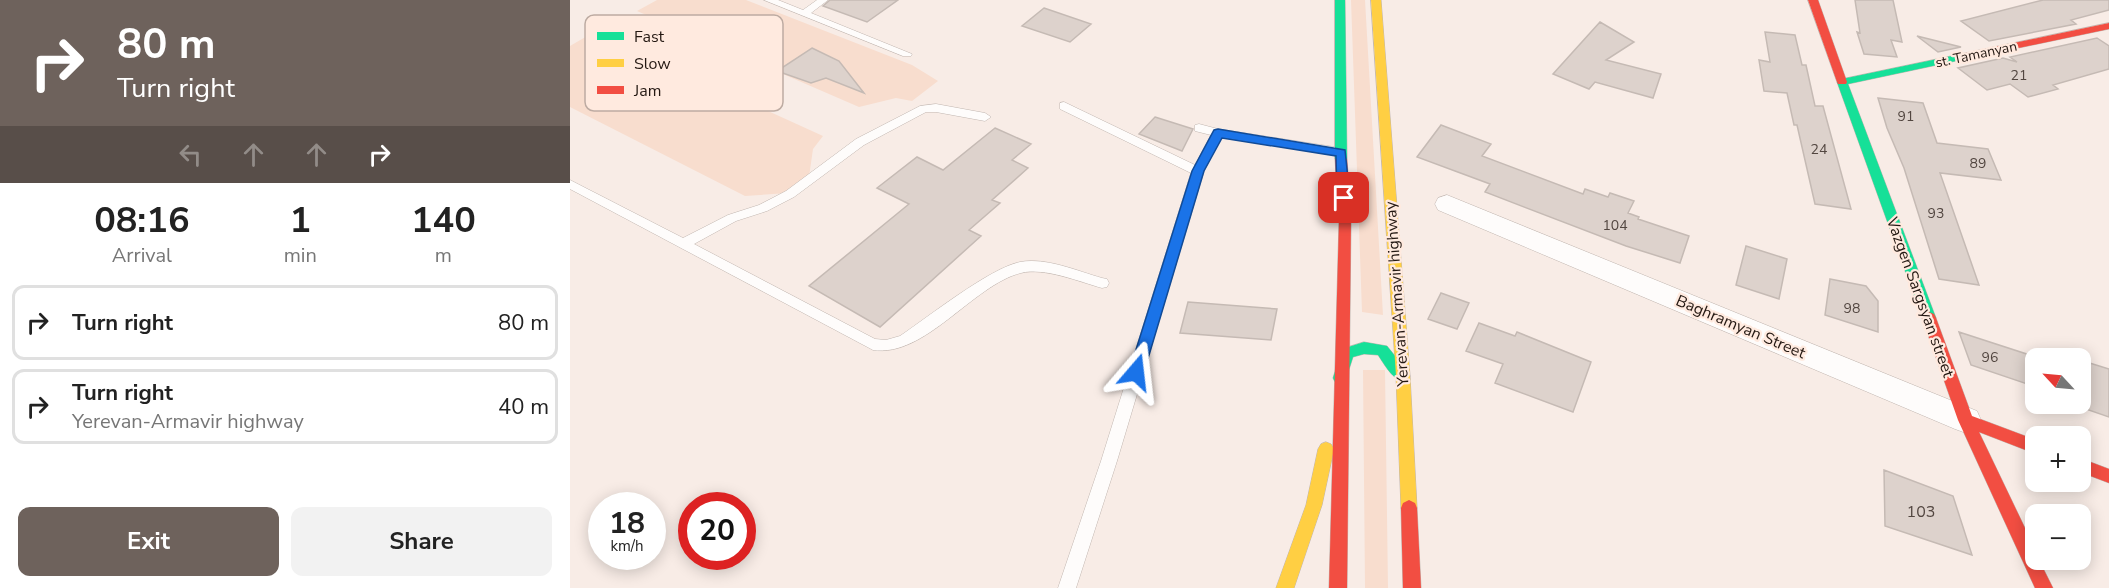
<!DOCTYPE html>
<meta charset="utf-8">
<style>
body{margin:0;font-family:"Nunito Sans",sans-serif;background:#f2f2f2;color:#222;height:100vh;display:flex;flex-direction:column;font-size:22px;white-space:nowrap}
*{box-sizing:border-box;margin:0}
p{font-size:20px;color:#767676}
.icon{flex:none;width:33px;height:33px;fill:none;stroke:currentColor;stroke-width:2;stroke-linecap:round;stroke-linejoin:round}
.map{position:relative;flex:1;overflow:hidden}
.sheet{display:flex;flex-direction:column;background:#fff;width:570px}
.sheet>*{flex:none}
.top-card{background:#6e625c;color:#fff;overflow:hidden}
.needle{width:39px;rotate:296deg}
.buttons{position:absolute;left:1455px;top:348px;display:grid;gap:12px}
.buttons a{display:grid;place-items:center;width:66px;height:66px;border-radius:12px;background:#fff;box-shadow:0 3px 15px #0003;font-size:30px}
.speed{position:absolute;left:18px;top:492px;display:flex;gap:12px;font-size:30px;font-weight:700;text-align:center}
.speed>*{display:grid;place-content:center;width:78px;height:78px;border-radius:50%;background:#fff;box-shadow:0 3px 15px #0003;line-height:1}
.speed small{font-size:15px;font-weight:400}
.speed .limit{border:9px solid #d22;background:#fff;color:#111}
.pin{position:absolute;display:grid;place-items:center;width:51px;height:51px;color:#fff;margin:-26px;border-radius:12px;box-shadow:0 3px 9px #0006}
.me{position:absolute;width:66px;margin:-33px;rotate:17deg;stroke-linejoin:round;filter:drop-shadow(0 0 4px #0008)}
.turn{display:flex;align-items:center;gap:21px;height:126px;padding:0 18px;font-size:27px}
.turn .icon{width:78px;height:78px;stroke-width:2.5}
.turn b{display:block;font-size:42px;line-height:51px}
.lanes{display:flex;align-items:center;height:57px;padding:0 18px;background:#0003;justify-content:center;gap:30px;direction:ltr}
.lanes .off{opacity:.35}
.eta{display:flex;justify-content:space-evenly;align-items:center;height:102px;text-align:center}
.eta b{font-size:36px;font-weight:700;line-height:42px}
.cta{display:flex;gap:12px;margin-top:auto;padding:12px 18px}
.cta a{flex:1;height:69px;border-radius:12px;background:#6e625c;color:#fff;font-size:24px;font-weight:700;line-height:69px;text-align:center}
.cta a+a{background:#f2f2f2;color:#222}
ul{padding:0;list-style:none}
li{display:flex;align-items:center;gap:18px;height:75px;margin:0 12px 9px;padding:0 6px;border:3px solid #e0e0e0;border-radius:12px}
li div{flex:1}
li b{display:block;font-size:22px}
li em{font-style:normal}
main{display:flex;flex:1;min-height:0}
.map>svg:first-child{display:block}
.green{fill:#f8ddce}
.building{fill:#ddd2cc;stroke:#c5bab4;stroke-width:1.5}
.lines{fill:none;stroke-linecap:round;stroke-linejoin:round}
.lane-casing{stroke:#c1b6b0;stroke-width:1}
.street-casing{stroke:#c1b6b0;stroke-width:1}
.fast-casing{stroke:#c1b6b0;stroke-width:1}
.slow-casing{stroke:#c1b6b0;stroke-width:1}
.jam-casing{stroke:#c1b6b0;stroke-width:1}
.lane{fill:#fefcfb;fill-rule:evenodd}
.street{fill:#fefcfb;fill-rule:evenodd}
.fast{fill:#16e098;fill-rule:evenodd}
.slow{fill:#ffcf43;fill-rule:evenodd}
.jam{fill:#f24e42;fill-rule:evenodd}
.route{fill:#1a73e8;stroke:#114b97;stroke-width:1.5}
.labels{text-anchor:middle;stroke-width:4.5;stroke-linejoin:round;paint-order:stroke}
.far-street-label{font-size:14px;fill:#241812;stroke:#ffeadf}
.number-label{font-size:14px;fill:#524640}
.street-label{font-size:16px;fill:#241812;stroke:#ffeadf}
.near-number-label{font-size:16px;fill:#524640}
.key{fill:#ffeadf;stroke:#bdaba2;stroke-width:1.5}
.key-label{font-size:16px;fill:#241812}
</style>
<main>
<section class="sheet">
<div class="top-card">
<div class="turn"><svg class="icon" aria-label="right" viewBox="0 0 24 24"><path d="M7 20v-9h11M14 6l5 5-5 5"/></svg><div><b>80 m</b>Turn right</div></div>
<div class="lanes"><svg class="icon off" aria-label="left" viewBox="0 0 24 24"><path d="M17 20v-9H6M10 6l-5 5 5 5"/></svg><svg class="icon off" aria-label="ahead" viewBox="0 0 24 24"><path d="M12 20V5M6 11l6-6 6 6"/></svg><svg class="icon off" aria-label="ahead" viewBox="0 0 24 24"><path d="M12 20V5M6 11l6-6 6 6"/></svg><svg class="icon" aria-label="right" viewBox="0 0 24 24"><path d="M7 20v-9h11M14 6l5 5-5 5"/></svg></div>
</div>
<div class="eta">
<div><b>08:16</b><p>Arrival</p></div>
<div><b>1</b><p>min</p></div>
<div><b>140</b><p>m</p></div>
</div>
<ul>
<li><svg class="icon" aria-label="right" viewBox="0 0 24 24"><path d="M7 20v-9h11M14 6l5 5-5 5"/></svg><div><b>Turn right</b></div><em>80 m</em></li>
<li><svg class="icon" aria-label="right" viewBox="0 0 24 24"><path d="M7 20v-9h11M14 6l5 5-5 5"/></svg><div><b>Turn right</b><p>Yerevan-Armavir highway</p></div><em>40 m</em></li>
</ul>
<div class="cta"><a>Exit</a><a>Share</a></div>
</section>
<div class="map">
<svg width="1539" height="588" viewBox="0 0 1539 588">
<rect width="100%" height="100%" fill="#f8ece6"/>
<path class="green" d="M87 0H176L342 65 368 81 342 101 326 98 289 107 67 11Z
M781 0H795L813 315 792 312Z
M24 32 253 136 243 149 239 177 218 193 175 196 0 107V46Z
M793 370H815L818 588H795Z"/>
<path class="building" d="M260 0H328L297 22 253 6Z
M1285 0H1323L1332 42 1321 40 1327 57 1294 54 1287 32 1290 33Z
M1473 0H1539V10L1501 20 1506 24 1419 41 1391 21Z
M474 8 521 24 500 42 452 26Z
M1030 22 1064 42 1036 60 1091 74 1083 98 1025 82 1019 89 983 74Z
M1195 32 1225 35 1232 65H1236L1245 106H1253L1281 209 1245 204 1227 125H1224L1217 93 1194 91 1189 60 1200 62Z
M1347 36 1391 47 1368 52Z
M1527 38 1539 46V69L1483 85 1488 89 1458 97 1440 84 1417 90 1388 68 1433 58 1447 62 1440 57Z
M242 48 269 61 294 93 256 78 241 83 207 71Z
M1308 98 1353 103 1367 143 1418 149 1431 180 1370 173 1409 285 1369 279 1334 168 1317 128Z
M585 117 623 129 612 151 569 134Z
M871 125 921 144 912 156 1013 194 1015 189 1038 197 1040 193 1064 201 1058 213 1069 217 1068 219 1119 236 1110 263 1056 246 915 192 920 184 847 157Z
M425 128 461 144 442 160 458 168 422 200 430 203 399 230 411 236 310 327 239 286 339 204 307 188 347 157 373 170Z
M1176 246 1217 259 1209 299 1166 285Z
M1260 279 1296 286 1308 301V332L1255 315Z
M871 293 899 303 887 329 858 319Z
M618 302 707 309 701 340 610 333Z
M909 323 945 336 947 332 1021 362 1003 412 925 383 933 364 896 351Z
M1389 332 1466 357V387L1401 365Z
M1510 360 1539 369V417L1510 407Z
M1314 470 1383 496 1402 555 1315 526Z"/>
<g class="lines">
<g class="lane-casing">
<path id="lane" d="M194 0H208L233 10 247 0H258L241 13 342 54 341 56H333Z
M494 102 625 165 641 135 625 131V125L629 124 648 129 771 148 777 152 771 156 651 137 634 171 547 461 506 588H488L531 461 621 173 490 109V103Z
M366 104 415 113 421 117 415 121 366 112H356L294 145 224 197 197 211 166 221 124 244 305 339 316 340 330 336C358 317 420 268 450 262 476 257 507 271 532 278L537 279 539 283 537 287 532 288C510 282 474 267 451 273 403 285 355 358 303 350L0 189V180L113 238 158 215 189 205 216 191 286 139 350 106Z"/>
</g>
<g class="street-casing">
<path id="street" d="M877 195 1407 411 1411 420 1407 429 1396 433 1385 429 868 210 865 204 868 198Z"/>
</g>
<g class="fast-casing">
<path id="fast" d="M765 0H775L777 159 771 163 765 159Z
M1396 53 1400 54V58L1278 84 1366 318 1364 322H1354L1352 318 1267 82 1272 79Z
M794 342 817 346 838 372 840 376 838 380C825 385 815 365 808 355L794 354 783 357 775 382 770 384 765 382 763 378 772 349Z"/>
</g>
<g class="slow-casing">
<path id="slow" d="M801 0H811L840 376 847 508 845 513 839 516 833 513 831 508 826 376Z
M756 442 761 444 764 449 752 505 724 588H706L736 505 748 449 751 444Z"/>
</g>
<g class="jam-casing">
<path id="jam" d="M1238 0H1248L1277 82 1276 84H1268L1267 82Z
M1539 23V29L1396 59 1391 56 1396 53Z
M771 155 777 159 781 221 777 588H759L769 221 765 159Z
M1359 312 1364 314 1366 318 1402 416 1466 440V454L1409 432 1466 551V560H1469L1483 588H1465L1388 420 1352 318 1354 314Z
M1510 458 1539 469V483L1510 472Z
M839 500 845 503 847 508 851 588H833L831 508 833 503Z"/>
</g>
<use href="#lane" class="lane"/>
<use href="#street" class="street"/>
<use href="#fast" class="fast"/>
<use href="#slow" class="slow"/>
<use href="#jam" class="jam"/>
</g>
<path class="route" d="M648 129 775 150 780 198 774 202 767 198 766 156 652 138 634 171 574 372 572 376 566 378 561 376 559 372 622 171 644 130Z"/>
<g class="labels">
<g class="far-street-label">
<text transform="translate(1406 54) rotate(-12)" y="5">st. Tamanyan</text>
</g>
<g class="number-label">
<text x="1449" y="80">21</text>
<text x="1336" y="121">91</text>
<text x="1249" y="154">24</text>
<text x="1408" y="168">89</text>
<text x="1366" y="218">93</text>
<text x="1045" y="230">104</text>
<text x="1282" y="313">98</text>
<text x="1420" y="362">96</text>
</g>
<g class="street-label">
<text transform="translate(826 294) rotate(-94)" y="6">Yerevan-Armavir highway</text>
<text transform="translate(1351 297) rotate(70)" y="6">Vazgen Sargsyan street</text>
<text transform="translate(1171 326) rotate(23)" y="6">Baghramyan Street</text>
</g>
<g class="near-number-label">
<text x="1351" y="517">103</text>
</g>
</g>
<rect x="15" y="15" width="198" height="96" rx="9" class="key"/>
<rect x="27" y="32" width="27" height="8" fill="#16e098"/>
<rect x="27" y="59" width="27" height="8" fill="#ffcf43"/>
<rect x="27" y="86" width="27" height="8" fill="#f24e42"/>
<g class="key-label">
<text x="64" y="42">Fast</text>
<text x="64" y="69">Slow</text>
<text x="64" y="96">Jam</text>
</g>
</svg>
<div class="buttons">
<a><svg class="needle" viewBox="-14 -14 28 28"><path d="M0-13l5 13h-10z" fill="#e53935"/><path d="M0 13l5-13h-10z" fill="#767676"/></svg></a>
<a>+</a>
<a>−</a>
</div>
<div class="speed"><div>18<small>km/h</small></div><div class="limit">20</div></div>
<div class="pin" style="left:774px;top:198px;background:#d93025"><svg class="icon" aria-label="arrive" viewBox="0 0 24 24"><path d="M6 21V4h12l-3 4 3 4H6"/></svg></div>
<svg class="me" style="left:566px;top:372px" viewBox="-20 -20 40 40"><path d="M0-17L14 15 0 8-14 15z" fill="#1a73e8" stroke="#fff" stroke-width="4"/></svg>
</div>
</main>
